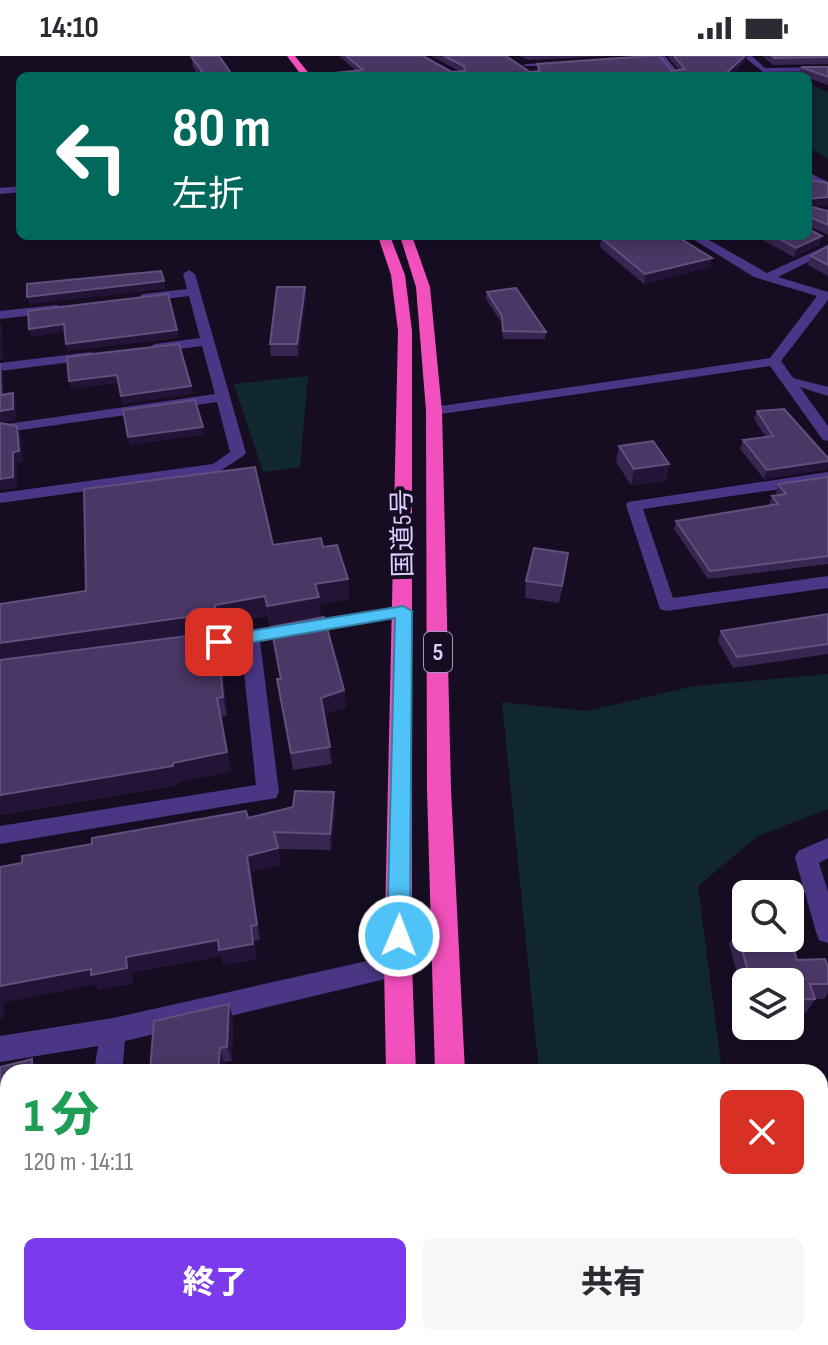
<!DOCTYPE html>
<html lang="ja">
<meta charset="utf-8">
<style>
body{margin:0;font-family:"Sofia Sans Condensed","Noto Sans JP",sans-serif;background:#f7f7f7;color:#2b2b33;height:100vh;display:flex;flex-direction:column;font-size:30px;white-space:nowrap}
*{box-sizing:border-box;margin:0}
p{font-size:26px;color:#7c7c81}
.icon{flex:none;width:44px;height:44px;fill:none;stroke:currentColor;stroke-width:2;stroke-linecap:round;stroke-linejoin:round}
.map{position:relative;flex:1;overflow:hidden}
.sheet{position:absolute;left:0px;top:1008px;width:828px;height:282px;display:flex;flex-direction:column;background:#fff;border-radius:24px 24px 0 0;box-shadow:0 4px 12px #0003}
.sheet>*{flex:none}
.top-card{position:absolute;left:16px;top:16px;width:796px;height:168px;border-radius:12px;box-shadow:0 4px 12px #0003;background:#00695c;color:#fff;overflow:hidden}
.tools{position:absolute;left:732px;top:824px;display:grid;gap:16px}
.tools a{display:grid;place-items:center;width:72px;height:72px;border-radius:12px;background:#fff;box-shadow:0 4px 12px #0003;font-size:40px}
.pin{position:absolute;display:grid;place-items:center;width:68px;height:68px;color:#fff;margin:-34px;border-radius:16px;box-shadow:0 4px 12px #0006}
.me{position:absolute;width:88px;margin:-44px;rotate:1deg;stroke-linejoin:round;filter:drop-shadow(0 0 6px #0008)}
.turn{display:flex;align-items:center;gap:28px;height:168px;padding:0 24px;font-size:36px}
.turn .icon{width:104px;height:104px;stroke-width:2.5}
.turn b{display:block;font-size:56px;line-height:68px}
.round{display:grid;place-items:center;flex:none;width:84px;height:84px;border-radius:12px;background:#f7f7f7}
.overview{display:flex;align-items:center;justify-content:space-between;height:136px;padding:0 24px}
h1{font-size:48px;font-weight:800;line-height:60px;color:#1e9e55}
.primary-button{display:flex;gap:16px;margin-top:auto;padding:16px 24px}
.primary-button a{flex:1;height:92px;border-radius:12px;background:#7c3aed;color:#fff;font-size:32px;font-weight:800;line-height:92px;text-align:center}
.primary-button a+a{background:#f7f7f7;color:#2b2b33}
.status{display:flex;justify-content:space-between;align-items:center;height:56px;padding:0 40px;background:#fff;direction:ltr}
.status svg{height:22px;fill:currentColor}
.map>svg:first-child{display:block}
.green{fill:#10282d}
.lines{fill:none;stroke-linecap:round;stroke-linejoin:round}
.minor{fill:#4a3684;fill-rule:evenodd}
.tertiary{fill:#4a3684;fill-rule:evenodd}
.trunk{fill:#f250bc;fill-rule:evenodd}
.wall{fill:#382552}
.shaded-wall{fill:#231437}
.building{fill:#4a3765;stroke:#614f7d;stroke-width:2}
.route{fill:#4fc3f7;stroke:#337fa1;stroke-width:2}
.labels{text-anchor:middle;stroke-width:8;stroke-linejoin:round;paint-order:stroke}
.shield{fill:#160d23;stroke:#a395bd;stroke-width:2}
.shield-label{font-size:24px;font-weight:bold;fill:#dfcfff}
.street-label{font-size:26px;fill:#dfcfff;stroke:#160d23}
</style>
<div class="status"><b>14:10</b><svg viewBox="0 0 49 12"><path d="M0 12V9h3v3zM5 12V6h3v6zM10 12V3h3v9zM15 12V0h3v12zM26 1h20v11H26zM47 4h2v5h-2z"/></svg></div>
<div class="map">
<svg width="828" height="1289" viewBox="0 0 828 1289">
<rect width="100%" height="100%" fill="#160d23"/>
<path class="green" d="M808 27 828 36V103L808 90Z
M308 320 300 411 263 416 234 328Z
M828 618V753L758 780 698 830 722 1016H539L502 646 587 655 694 630Z
M573 1282H817L821 1289H575Z"/>
<g class="lines">
<path class="minor" d="M415 0H425L462 20H452Z
M657 0H665L681 20H673Z
M743 0H752L765 12 828 11V15L763 16Z
M565 6 562 10H522L526 8Z
M808 116 828 126V130L808 123Z
M20 130V136L0 138V132Z
M688 180H702L767 217 828 189V196L778 221 828 236V244L781 305 828 370V385L823 384 770 310 434 359 427 355 434 351 770 302 817 240 754 221Z
M189 214 195 218 246 397 243 400 217 417 0 447V437L213 408 230 396 217 346 0 377V369L215 338 202 290 155 296 148 292 155 288 200 282 189 240 143 246 137 242 143 238 187 233 183 218Z
M56 249 60 250V256L0 263V255Z
M91 296 98 300 96 303 0 315V307Z
M828 416V426L643 453 673 542 828 520V532L666 555 660 553 626 449 628 446Z
M403 549 409 551 412 555 409 559 260 585 279 736 276 742 0 788V770L256 729 241 588 194 596 187 594 185 589 187 584Z
M828 782V802L819 807 828 836V887L819 884 816 876 795 802 798 795Z
M398 898 407 901 411 909 407 917 398 920 125 985 122 1016H94L98 990 0 1006V980L113 962Z
M58 1282H90L89 1289H57Z"/>
<path class="tertiary" d="M781 319 828 331V340L781 325Z"/>
<path class="trunk" d="M287 0H295L311 20H302Z
M378 180H390L405 219 412 275V909L416 1016H386L384 909 398 275 391 219Z
M400 180H412L430 231 442 355 451 733 465 1016H435L427 733 426 355 416 231Z
M392 1282H428V1289H392Z
M449 1282H485L486 1289H450Z"/>
</g>
<path class="wall" d="M191 0 233 20H198L193 11Z
M339 0H423L451 16 459 15 431 0H506L530 16 537 15V8L672 15 679 14 667 0H747L745 6 730 20H333V17L356 15Z
M519 0H606L529 4Z
M762 0H828V8L773 9Z
M801 11H828V29L808 22V20L799 18Z
M808 124 828 127V149L812 151 828 155V179L809 170Z
M755 180H808L819 189 794 201Z
M601 182 687 183 682 184 712 202 710 211 644 228 600 191Z
M828 190V220L808 209 811 200Z
M305 231 306 242 298 300H271L270 288Z
M487 236 546 276 545 283H503L502 268 486 243Z
M757 355 828 402 827 413 764 423 740 393 743 384 766 381 754 363Z
M619 390 669 408 666 425 631 429 616 406Z
M828 421V508L708 523 674 473 676 465 769 449 772 440H778L776 437 778 428Z
M273 489 323 491 348 523 349 543 319 548 321 560 270 570 268 560 219 568 220 577H218L221 596 227 660 221 661 231 715 178 726V729L0 759V548L86 535Z
M566 514 559 547 525 542 526 525Z
M828 558V598L733 612 718 585 721 575Z
M271 571 344 634 346 651 324 658 332 708 293 714 280 640 277 623H280Z
M335 753 331 794 278 793 281 808 251 816 260 884 254 885 256 903 224 909 221 900 133 916V927L99 934 96 928 4 946 3 962 0 963V811L248 762Z
M736 873 797 904 828 911V937L824 943H815L806 957 790 958V926H746V950L729 888Z
M233 962 232 1005 150 1016Z
M828 1027V1194L820 1179V1028Z"/>
<path class="shaded-wall" d="M745 0H747L745 6 730 20H723Z
M828 141V149L808 152V143Z
M672 180H688L687 183 670 187Z
M822 180 819 189 794 201 796 192Z
M712 202 710 211 644 228 645 218Z
M164 225 165 233 30 248 27 241Z
M305 231 306 242 298 300 297 288Z
M0 265 2 270 3 304H0Z
M64 268 66 276 31 281 29 273Z
M177 274 179 282 68 295 66 288Z
M0 307 3 318 5 349 1 339Z
M117 319 119 327 71 333 69 325Z
M191 330 193 338 123 348 121 340Z
M13 337 16 348V364L0 367V355Z
M17 370 21 380 23 406 17 407V432L0 434V423L13 396Z
M203 371 204 379 130 389 128 381Z
M828 405 827 413 764 423 767 414Z
M669 408 666 425 631 429 634 413Z
M348 523 349 543 319 548 321 560 270 570 267 550 315 528Z
M265 540 268 560 219 568 220 577H218L221 596 227 660 223 641 0 608V587Z
M344 634 346 651 323 659 321 642Z
M217 642 231 715 178 726V729L0 759V739L173 707Z
M334 736 335 753 331 794 330 778Z
M278 792 281 808 251 816 260 884 257 869 247 800Z
M251 870 256 903 224 909 221 900 133 916V927L99 934 96 928 4 946 3 962 0 963V930L126 901Z
M229 948 233 962 232 1005 227 991Z
M220 992 224 1006V1016H218Z
M32 1003 41 1016H32Z
M8 1131V1249L0 1252V1133Z
M196 1282H203V1289H196Z"/>
<path class="building" d="M191 0H219L233 20H205Z
M346 0H423L451 16 465 15 464 10 444 0H506L530 16 540 15 537 8 648 0H660L672 15 685 13 674 0H745L723 20H335L333 17 363 14Z
M772 0H828V1L774 2Z
M801 11H828V21Z
M808 124 828 127V141L808 143Z
M808 150 828 155V169L812 162 808 164Z
M808 173 822 180 796 192 774 180H808Z
M618 180H676L712 202 645 218 601 182Z
M828 190V209L811 200Z
M161 215 164 225 27 241V228Z
M277 231H305L297 288H270Z
M516 232 546 276 503 275 502 260 487 236Z
M168 238 177 274 66 288 64 268 29 273 28 255Z
M179 288 191 330 121 340 117 319 69 325 67 301Z
M0 307 1 339 13 337V353L0 355Z
M195 344 203 371 128 381 123 354Z
M784 353 828 402V405L767 414 743 384 773 380 757 355Z
M0 367 17 370 19 395 13 396V421L0 423Z
M653 385 669 408 634 413 619 390Z
M255 411 273 489 321 482 323 491 337 489 348 523 315 528 319 541 267 550 265 540 215 549 216 557 0 587V548L86 535 84 433Z
M828 421V500L710 515 676 465 778 448 772 440 786 438 778 428Z
M534 492 568 497 562 530 526 525Z
M828 558V588L737 601 721 575Z
M324 561 344 634 321 642 330 691 291 697 277 623H281L271 571Z
M217 576 223 641 217 642 227 696 173 707V710L0 739V604Z
M295 735 334 736 330 778 274 776 278 792 247 800 257 869 251 870 253 888 219 894 218 884 126 901 127 912 91 919V913L0 930V811L22 807V800L92 788V782L246 755 248 762 293 751Z
M746 862V882H790L797 904 825 903 828 911V928H810L815 943 790 944V926H751L736 873Z
M229 948 227 991 220 992 218 1016H150L154 965Z
M32 1003V1016H8V1131L0 1133V1011Z
M827 1026 828 1027V1162L820 1148V1122L824 1120 820 1112V1028Z
M103 1282H196V1289H102Z"/>
<path class="route" d="M403 550 412 555 410 880 406 887 399 890 391 887 387 880 395 562 219 592 210 586 219 580Z"/>
<g class="labels">
<rect class="shield" x="424" y="576" width="28" height="40" rx="6"/>
<g class="shield-label">
<text x="438" y="604">5</text>
</g>
<g class="street-label">
<text transform="translate(402 477) rotate(-91)" y="9">国道5号</text>
</g>
</g>
</svg>
<div class="tools">
<a><svg class="icon" aria-label="search" viewBox="0 0 24 24"><circle cx="10" cy="10" r="6"/><path d="M15 15l6 6"/></svg></a>
<a><svg class="icon" aria-label="layers" viewBox="0 0 24 24"><path d="M12 4l9 5-9 5-9-5zM3 14l9 5 9-5"/></svg></a>
</div>
<div class="pin" style="left:219px;top:586px;background:#d93025"><svg class="icon" aria-label="arrive" viewBox="0 0 24 24"><path d="M6 21V4h12l-3 4 3 4H6"/></svg></div>
<svg class="me" style="left:399px;top:880px" viewBox="-20 -20 40 40"><circle r="17" fill="#4fc3f7" stroke="#fff" stroke-width="3"/><path d="M0-11L8 9 0 5-8 9z" fill="#fff"/></svg>
<div class="top-card">
<div class="turn"><svg class="icon" aria-label="left" viewBox="0 0 24 24"><path d="M17 20v-9H6M10 6l-5 5 5 5"/></svg><div><b>80 m</b>左折</div></div>
</div>
<section class="sheet">
<div class="overview"><div><h1>1 分</h1><p>120 m · 14:11</p></div><a class="round" style="background:#d93025;color:#fff"><svg class="icon" aria-label="close" viewBox="0 0 24 24"><path d="M6 6l12 12M18 6L6 18"/></svg></a></div>
<div class="primary-button"><a>終了</a><a>共有</a></div>
</section>
</div>
